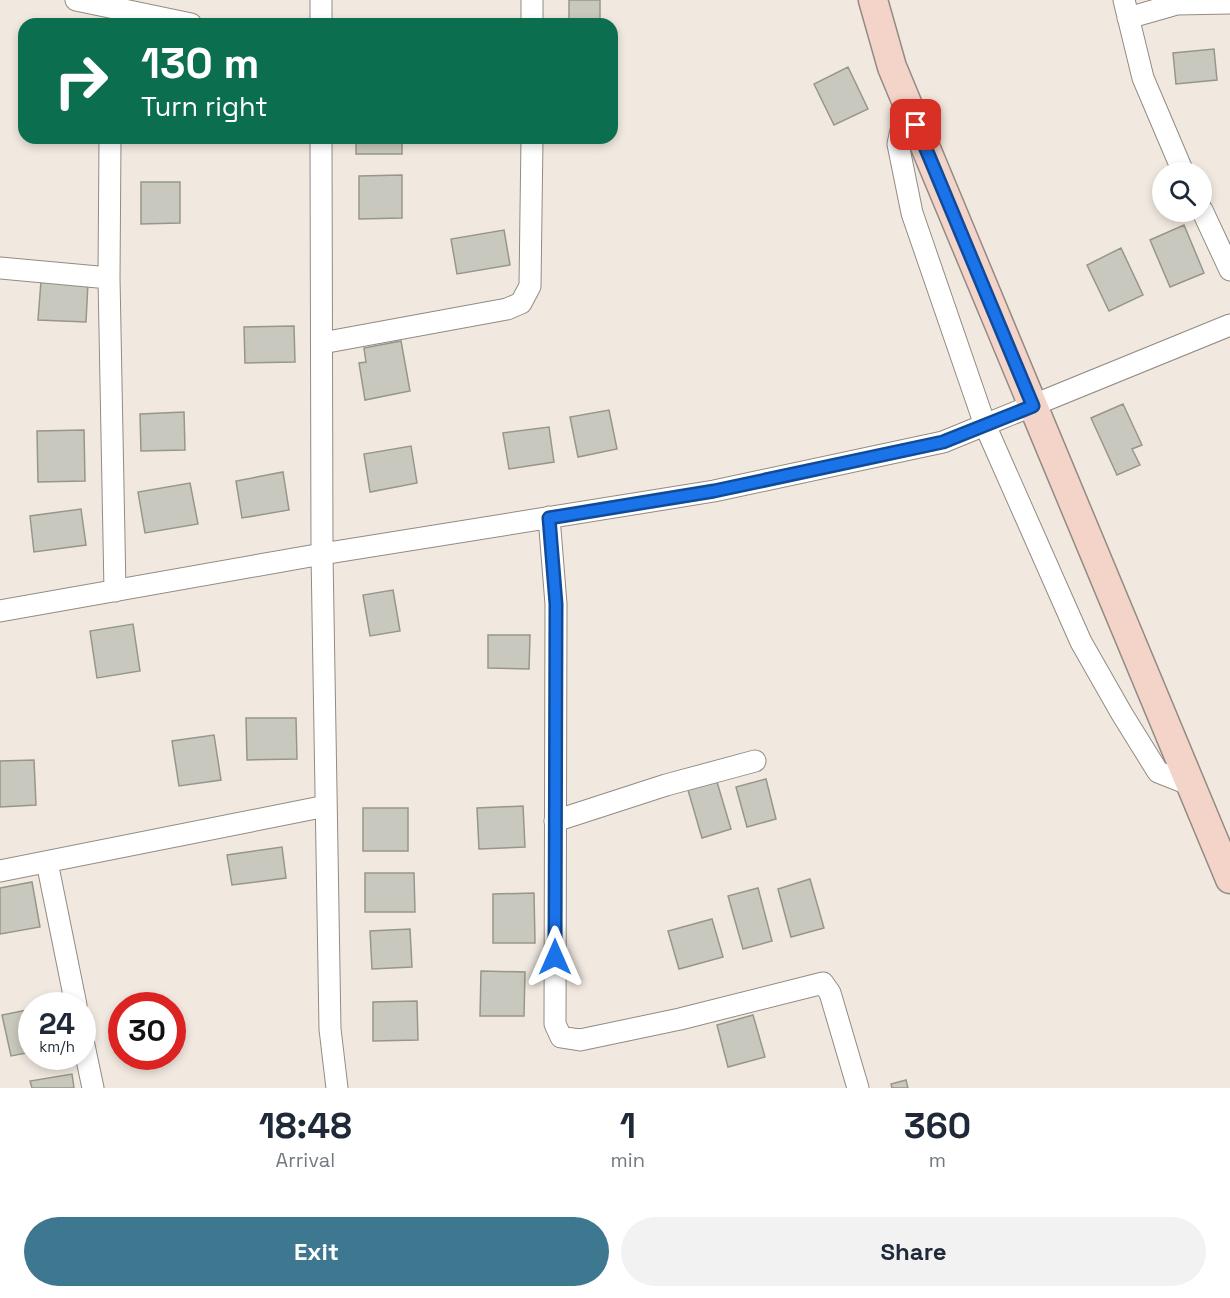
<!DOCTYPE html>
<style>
body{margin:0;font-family:"Space Grotesk",sans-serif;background:#f2f2f3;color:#1f2937;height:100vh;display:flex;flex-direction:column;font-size:22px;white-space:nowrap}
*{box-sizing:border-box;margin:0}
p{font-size:20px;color:#747a83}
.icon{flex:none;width:33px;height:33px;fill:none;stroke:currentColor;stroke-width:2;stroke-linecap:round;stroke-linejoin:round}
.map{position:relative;height:1088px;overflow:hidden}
.drawer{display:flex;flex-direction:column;background:#fff;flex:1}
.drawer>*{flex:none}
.guide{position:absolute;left:18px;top:18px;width:600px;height:126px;border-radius:18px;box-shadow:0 3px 9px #0003;background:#0b6e4f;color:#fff;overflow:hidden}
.buttons{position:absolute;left:1152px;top:162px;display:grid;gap:12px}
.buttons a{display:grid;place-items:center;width:60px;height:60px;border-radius:50%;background:#fff;box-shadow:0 3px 9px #0003;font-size:30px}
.speed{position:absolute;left:18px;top:992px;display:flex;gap:12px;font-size:30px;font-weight:700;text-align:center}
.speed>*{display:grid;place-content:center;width:78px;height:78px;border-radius:50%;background:#fff;box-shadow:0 3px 9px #0003;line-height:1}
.speed small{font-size:15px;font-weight:400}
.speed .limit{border:9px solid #d22;background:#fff;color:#111}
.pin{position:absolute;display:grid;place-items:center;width:51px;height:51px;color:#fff;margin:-26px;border-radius:12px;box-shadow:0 3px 9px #0006}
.me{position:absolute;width:66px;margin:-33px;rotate:0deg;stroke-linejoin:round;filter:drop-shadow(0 0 4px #0008)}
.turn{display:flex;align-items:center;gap:21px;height:126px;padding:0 24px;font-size:27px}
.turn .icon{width:78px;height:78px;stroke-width:2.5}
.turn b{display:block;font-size:42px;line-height:51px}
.eta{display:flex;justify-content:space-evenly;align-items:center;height:102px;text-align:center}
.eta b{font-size:36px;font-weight:800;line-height:42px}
.cta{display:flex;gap:12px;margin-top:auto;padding:12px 24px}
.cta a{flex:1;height:69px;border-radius:36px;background:#3d7790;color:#fff;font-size:24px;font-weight:800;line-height:69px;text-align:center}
.cta a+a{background:#f2f2f3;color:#1f2937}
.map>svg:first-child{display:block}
.building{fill:#c9c8be;stroke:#97968c;stroke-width:1.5}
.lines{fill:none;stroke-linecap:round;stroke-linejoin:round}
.street-casing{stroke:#928b83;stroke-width:23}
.secondary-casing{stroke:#928b83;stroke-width:31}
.street{stroke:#fff;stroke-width:21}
.secondary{stroke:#f4d4c8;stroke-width:28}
.route-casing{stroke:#114b97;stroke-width:15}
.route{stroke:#1a73e8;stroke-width:10}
</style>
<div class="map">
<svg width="1230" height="1088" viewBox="0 0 1230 1088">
<rect width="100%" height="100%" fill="#f1e9e0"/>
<path class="building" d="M569 0H600V24H569Z
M1214 49 1217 80 1176 84 1173 53Z
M848 67 868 109 834 125 814 84Z
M356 138H402V154H356Z
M402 175V218L359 219V176Z
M141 182H180V223L141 224Z
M1184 225 1204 273 1170 287 1150 240Z
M504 230 510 265 457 274 451 239Z
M1121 248 1143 295 1109 311 1087 265Z
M41 281 88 283 86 322 38 320Z
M294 326 295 362 245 363 244 327Z
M401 341 410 391 365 400 359 363 366 362 364 348Z
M1123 404 1142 445 1132 449 1140 465 1117 475 1091 418Z
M609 410 617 449 578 457 570 417Z
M184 412 185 450 141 451 140 414Z
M549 427 554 462 509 469 503 433Z
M84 430 85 481 38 482 37 431Z
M411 446 417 483 370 492 364 454Z
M283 472 289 510 242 518 236 481Z
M190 483 198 524 145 533 138 492Z
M81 509 86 545 34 552 30 516Z
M393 590 400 631 370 636 363 595Z
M133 624 140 671 97 678 90 631Z
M488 635H530L529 669 488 668Z
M246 718H296L297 759 247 760Z
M214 735 221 780 179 786 172 741Z
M34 760 36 805 0 807V761Z
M766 779 776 819 747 827 736 787Z
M717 782 731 829 702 838 688 790Z
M523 806 525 847 479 849 477 808Z
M363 808H408V851H363Z
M282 847 286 878 232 885 227 855Z
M365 873H414L415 912H365Z
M810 879 824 928 791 937 778 889Z
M32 882 40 927 0 934V888Z
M758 888 772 941 743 949 728 896Z
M534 893 535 943H493V894Z
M712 919 723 957 679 969 668 931Z
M410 929 412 967 372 969 370 931Z
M481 971 525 972 524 1016H480Z
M417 1001 418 1040 373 1041V1002Z
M32 1009V1052L11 1056 2 1015Z
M753 1015 765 1057 728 1067 717 1025Z
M72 1074 74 1088H32L30 1081Z
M906 1080 908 1088H892L891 1084Z"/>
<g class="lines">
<g class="street-casing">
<path id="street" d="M76 0 191 24
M321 0V24
M1124 0 1143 78 1183 172
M1128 18 1177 4 1230 3
M532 24V0
M907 103 898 144 912 213 985 425 1081 642 1122 714 1158 772 1191 785
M110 138 109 278 115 591
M321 138 322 554 330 1029 337 1088
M1202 210 1230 270
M0 268 109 278
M322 343 507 309 521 303 530 286 532 138
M549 517 556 604 555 1024 561 1037 580 1040 680 1019 823 983 830 993 858 1088
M0 611 322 554 714 491 943 442 1230 325
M555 821 666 785 755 761
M47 862 76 1005
M0 871 326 806
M82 1036 93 1088"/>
</g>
<g class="secondary-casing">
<path id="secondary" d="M873 0 892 67 1230 879"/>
</g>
<use href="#street" class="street"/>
<use href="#secondary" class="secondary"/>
</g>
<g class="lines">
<g class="route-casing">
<path id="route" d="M555 957 556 604 549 518 714 491 943 442 1033 406 916 125"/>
</g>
<use href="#route" class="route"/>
</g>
</svg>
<div class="buttons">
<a><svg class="icon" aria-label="search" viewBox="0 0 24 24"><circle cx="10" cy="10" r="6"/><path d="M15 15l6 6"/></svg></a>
</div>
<div class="speed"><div>24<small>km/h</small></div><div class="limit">30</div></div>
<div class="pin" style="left:916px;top:125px;background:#d93025"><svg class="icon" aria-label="arrive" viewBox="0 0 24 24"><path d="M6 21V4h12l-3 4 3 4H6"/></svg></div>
<svg class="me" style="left:555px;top:957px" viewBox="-20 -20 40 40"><path d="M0-17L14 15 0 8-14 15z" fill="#1a73e8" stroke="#fff" stroke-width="4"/></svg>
<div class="guide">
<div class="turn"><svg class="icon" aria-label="right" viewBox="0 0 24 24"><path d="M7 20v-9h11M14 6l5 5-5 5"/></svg><div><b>130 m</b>Turn right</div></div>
</div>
</div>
<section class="drawer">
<div class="eta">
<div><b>18:48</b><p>Arrival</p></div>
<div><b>1</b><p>min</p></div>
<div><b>360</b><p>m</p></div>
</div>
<div class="cta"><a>Exit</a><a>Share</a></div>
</section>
